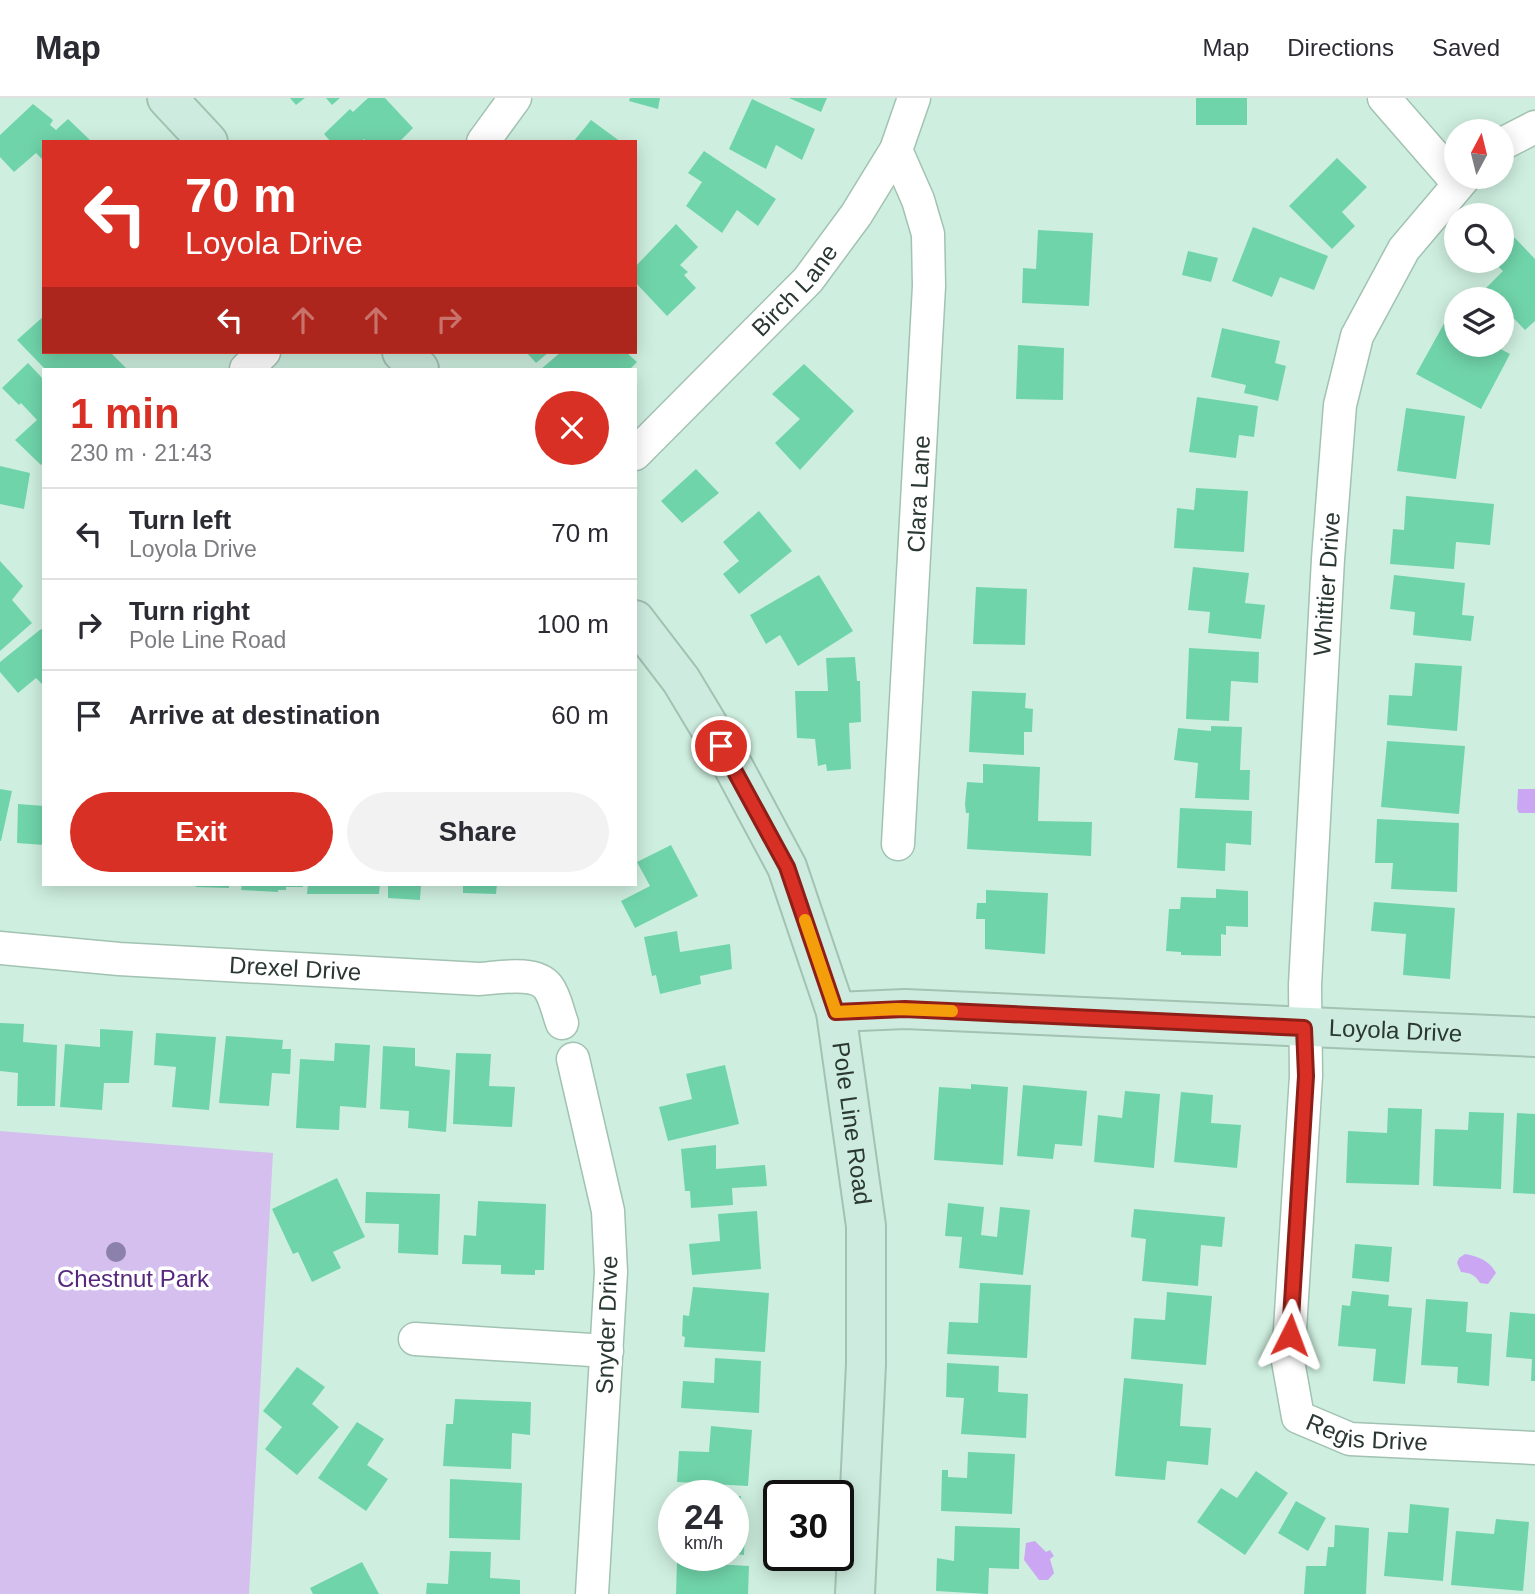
<!DOCTYPE html>
<meta charset="utf-8">
<style>
body{margin:0;font-family:Helvetica,sans-serif;background:#f2f2f3;color:#2b2b33;height:100vh;display:flex;flex-direction:column;font-size:26px;white-space:nowrap}
*{box-sizing:border-box;margin:0}
p{font-size:23px;color:#7c7c81}
.icon{flex:none;width:38px;height:38px;fill:none;stroke:currentColor;stroke-width:2;stroke-linecap:round;stroke-linejoin:round}
.map{position:relative;flex:1;overflow:hidden}
.side{position:absolute;left:42px;top:270px;width:595px;height:518px;display:flex;flex-direction:column;background:#fff;border-radius:0px;box-shadow:0 4px 18px #0003}
.side>*{flex:none}
.hud{position:absolute;left:42px;top:42px;width:595px;height:214px;border-radius:0px;box-shadow:0 4px 18px #0003;background:#d93025;color:#fff;overflow:hidden}
.needle{width:46px;rotate:7deg}
.tools{position:absolute;left:1444px;top:21px;display:grid;gap:14px}
.tools a{display:grid;place-items:center;width:70px;height:70px;border-radius:50%;background:#fff;box-shadow:0 4px 18px #0003;font-size:35px}
.speed{position:absolute;left:658px;top:1382px;display:flex;gap:14px;font-size:35px;font-weight:700;text-align:center}
.speed>*{display:grid;place-content:center;width:91px;height:91px;border-radius:50%;background:#fff;box-shadow:0 4px 18px #0003;line-height:1}
.speed small{font-size:18px;font-weight:400}
.speed .limit{border:4px solid #111;border-radius:10px;background:#fff;color:#111}
.pin{position:absolute;display:grid;place-items:center;width:60px;height:60px;color:#fff;margin:-30px;border:4px solid #fff;border-radius:50%;box-shadow:0 2px 7px #0007}
.me{position:absolute;width:77px;margin:-38px;rotate:3deg;stroke-linejoin:round;filter:drop-shadow(0 0 5px #0008)}
.turn{display:flex;align-items:center;gap:24px;height:147px;padding:0 28px;font-size:32px}
.turn .icon{width:91px;height:91px;stroke-width:2.5}
.turn b{display:block;font-size:49px;line-height:60px}
.lanes{display:flex;align-items:center;height:66px;padding:0 28px;background:#0003;justify-content:center;gap:35px;direction:ltr}
.lanes .off{opacity:.35}
.round{display:grid;place-items:center;flex:none;width:74px;height:74px;border-radius:37px;background:#f2f2f3}
.overview{display:flex;align-items:center;justify-content:space-between;height:119px;padding:0 28px}
h1{font-size:42px;font-weight:600;line-height:52px;color:#d93025}
.action{display:flex;gap:14px;margin-top:auto;padding:14px 28px}
.action a{flex:1;height:80px;border-radius:42px;background:#d93025;color:#fff;font-size:28px;font-weight:600;line-height:80px;text-align:center}
.action a+a{background:#f2f2f3;color:#2b2b33}
ul{padding:0;list-style:none}
li{display:flex;align-items:center;gap:21px;height:91px;padding:0 28px;border-top:2px solid #e1e1e2}
li div{flex:1}
li b{display:block;font-size:26px}
li em{font-style:normal}
header{display:flex;align-items:center;gap:42px;box-sizing:border-box;height:98px;padding:0 35px;background:#fff;border-bottom:2px solid #e1e1e2}
header strong{font-size:33px}
nav{display:flex;gap:38px;margin-inline-start:auto;font-size:24px}
.map>svg:first-child{display:block}
.green{fill:#d5bfef}
.water{fill:#cba7f3}
.building{fill:#70d4aa}
.lines{fill:none;stroke-linecap:round;stroke-linejoin:round}
.street-casing{stroke:#a2c2b2;stroke-width:35}
.secondary-casing{stroke:#a2c2b2;stroke-width:42}
.street{stroke:#fff;stroke-width:32}
.secondary{stroke:#cdecdf;stroke-width:38}
.tree{fill:#8c81aa}
.route-casing{stroke:#8d1f18;stroke-width:18}
.route{stroke:#d93025;stroke-width:12}
.slow{stroke:#f59e0b;stroke-width:12}
.labels{text-anchor:middle;stroke-width:7;stroke-linejoin:round;paint-order:stroke}
.street-label{font-size:24px;fill:#2b3832;stroke:#fff}
.park-label{font-size:24px;fill:#56277e;stroke:#fff}
</style>
<header>
<strong>Map</strong>
<nav><a>Map</a><a>Directions</a><a>Saved</a></nav>
</header>
<div class="map">
<svg width="1535" height="1496" viewBox="0 0 1535 1496">
<rect width="100%" height="100%" fill="#ceefdf"/>
<path class="green" d="M0 1033 273 1055 249 1496H0Z"/>
<path class="water" d="M1518 691H1535V715H1519L1517 711Z
M1465 1156C1479 1159 1489 1162 1496 1175L1488 1186 1480 1185C1475 1177 1471 1175 1461 1174L1457 1165 1459 1160Z
M1035 1443 1046 1454 1050 1452 1054 1458 1050 1461 1054 1475 1048 1482H1039L1024 1462 1026 1445Z"/>
<path class="building" d="M290 0H305L296 7Z
M326 0H340L332 7Z
M368 0H385L413 30 399 44 371 42 367 44 364 41 360 44H331L324 36 350 11 353 14Z
M630 0H660L658 11 629 3Z
M789 0H827L821 14Z
M1196 0H1247V27H1196Z
M752 1 815 31 802 62 776 47 766 71 729 51Z
M33 6 53 22 50 27 56 32 68 21 90 42 87 44H44V63L36 55 14 74 0 59V37Z
M591 22 621 44H573Z
M704 53 776 101 758 128 737 112 722 135 686 108 702 84 688 75Z
M1337 60 1367 89 1342 114 1355 128 1332 151 1289 108Z
M676 126 698 149 680 167 688 174 684 177 696 190 667 218 635 184V169Z
M1253 129 1328 158 1314 192 1280 179 1272 199 1232 183Z
M1038 132 1093 135 1089 208 1022 205 1023 170 1036 171Z
M1513 138 1535 161V223L1525 232 1502 208V201H1495L1485 191 1503 173 1492 163H1502V149Z
M1188 153 1218 160 1211 184 1182 177Z
M44 218V254H110L127 271H45L17 242Z
M1446 222 1456 227V247H1493L1510 256 1481 311 1416 276Z
M1222 230 1280 243 1275 265 1286 268 1278 303 1244 295 1246 287 1211 279Z
M1018 247 1064 250 1063 302 1016 301Z
M526 254H549L536 265Z
M561 254H626L637 264 630 271H541Z
M28 265 44 282V364L41 367 15 342 37 322 21 305 19 307 2 290Z
M804 266 854 313 800 372 775 345 800 321 772 296Z
M1197 299 1258 308 1254 339 1239 337 1236 360 1189 354Z
M1406 310 1465 318 1456 381 1397 373Z
M0 368 30 375 24 411 0 406Z
M696 371 719 395 682 425 661 403Z
M1196 390 1248 393 1244 454 1174 450 1177 410 1194 412Z
M1406 398 1494 406 1490 447 1456 444 1454 471 1390 466 1393 431 1404 432Z
M759 413 792 453 739 496 723 476 739 463 723 444Z
M0 463 23 488 12 502 32 525 0 553Z
M1193 469 1249 475 1245 505 1265 507 1261 541 1208 535 1210 514 1188 512Z
M819 477 853 533 798 568 780 537 766 546 750 517Z
M1394 477 1465 485 1462 517 1474 518 1471 543 1413 537 1415 514 1390 511Z
M976 489 1027 491 1025 547 973 546Z
M41 531 44 534V588L36 580 18 595 0 574V564Z
M1189 550 1259 554 1258 585 1231 583 1229 623 1186 621Z
M855 559 857 583H860L861 624 849 625 851 671 827 673 826 666 818 668 815 641 797 640 795 593H828L826 560Z
M1415 565 1462 568 1457 633 1387 627 1389 597 1412 598Z
M972 593 1026 595 1025 610 1033 611 1032 634H1024V657L969 654Z
M1211 628 1242 629 1240 672H1250L1249 702 1195 700 1198 665 1174 662 1178 630 1211 633Z
M1387 643 1465 648 1459 716 1381 709Z
M983 666 1040 669 1038 723 1092 724 1091 758 967 751 969 715H966L965 706 967 684 983 685Z
M0 691 12 693 1 743H0Z
M18 706 44 708V747L17 745Z
M1180 710 1252 713 1251 747 1226 745 1225 773 1177 770Z
M1377 721 1459 725 1457 794 1391 791 1393 765H1375Z
M671 747 698 798 635 830 621 803 650 788 637 764Z
M196 786H229V790L196 789Z
M242 786H303V789H286V792H278V794L241 792Z
M308 786H380L379 796H307Z
M388 786H421L420 802 388 800Z
M463 786H497L496 796 463 795Z
M1216 791 1248 793V829L1226 828V837L1221 836V858L1181 857V854L1166 853 1169 811H1180L1181 799 1216 800Z
M986 792 1048 795 1045 856 985 851V821H976L977 805H986Z
M1374 804 1455 810 1450 881 1403 877 1406 836 1371 833Z
M677 833 680 854 730 846 732 871 700 878 701 886 660 896 656 877 652 878 644 839Z
M0 925 24 926 23 944 57 947 55 1008H17L18 975 0 973Z
M100 931 133 933 129 985H104L102 1012 60 1009 65 946 100 949Z
M156 935 216 939 209 1012 172 1009 176 969 154 967Z
M226 938 283 942 282 951H291L290 976 272 975 269 1008 219 1005Z
M335 945 370 947 366 1010 340 1008 339 1032 296 1030 300 961 334 963Z
M383 948 415 950V968L450 972 446 1034 408 1030 409 1013 380 1011Z
M456 955 491 956 489 988 515 989 512 1029 453 1026Z
M725 967 739 1026 668 1043 659 1009 692 1001 686 976Z
M971 986 1008 989 1003 1067 934 1062 939 989 971 991Z
M1023 987 1087 993 1082 1048 1055 1046 1053 1061 1017 1058Z
M1125 993 1160 996 1154 1070 1094 1064 1098 1017 1122 1020Z
M1181 994 1213 997 1211 1025 1241 1027 1237 1070 1174 1064Z
M1388 1010 1422 1011 1419 1087 1346 1085 1348 1033 1387 1035Z
M1469 1014 1504 1015 1501 1091 1433 1088 1435 1031 1468 1032Z
M1517 1015 1535 1016V1096L1513 1095Z
M716 1047V1071L765 1067 767 1088 732 1090 733 1107 691 1110 690 1093H685L681 1051Z
M337 1080 365 1139 333 1154 341 1170 312 1184 298 1154 293 1156 272 1111Z
M366 1094 440 1096 438 1157 398 1155 399 1126 365 1125Z
M478 1103 546 1106 544 1172H535V1177L501 1176V1167L462 1166 464 1137 476 1138Z
M948 1105 984 1109 981 1137 997 1139 1000 1109 1030 1112 1023 1177 959 1170 962 1139 945 1138Z
M1134 1111 1225 1119 1222 1149 1201 1147 1198 1188 1142 1183 1146 1141 1131 1139Z
M757 1113 761 1171 692 1177 689 1146 720 1143 718 1116Z
M1355 1146 1392 1149 1389 1184 1352 1180Z
M980 1185 1031 1187 1027 1260 947 1256 949 1224 978 1225Z
M693 1189 769 1195 765 1254 684 1249 685 1239 682 1238 683 1217 689 1218Z
M1352 1193 1389 1197 1388 1208 1412 1210 1405 1286 1373 1283 1376 1251 1338 1248 1342 1207 1350 1208Z
M1167 1194 1212 1198 1206 1267 1131 1261 1134 1220 1165 1222Z
M1426 1201 1468 1204 1466 1234 1492 1236 1489 1288 1457 1285 1458 1269 1421 1267Z
M1510 1214 1535 1216V1283H1531L1532 1261 1506 1259Z
M715 1260 761 1263 759 1315 681 1310 683 1283 714 1285Z
M947 1265 999 1268 998 1294 1028 1296 1026 1340 961 1336 964 1300 946 1299Z
M297 1269 325 1289 312 1306 339 1329 297 1377 265 1351 282 1329 263 1313Z
M1124 1280 1183 1286 1180 1328 1211 1330 1208 1367 1167 1363 1165 1382 1115 1378Z
M455 1301 531 1304 530 1337 512 1335 511 1371 443 1368 446 1326H453Z
M357 1324 384 1341 367 1367 388 1381 366 1413 318 1380Z
M711 1328 752 1332 748 1388 677 1384 679 1353 709 1354Z
M968 1354 1015 1356 1012 1416 941 1413 942 1372H948V1379L967 1380Z
M1256 1373 1288 1395 1245 1457 1197 1424 1221 1390 1237 1400Z
M450 1381 522 1385 520 1442 449 1440Z
M733 1398H741L738 1433H745L744 1457 733 1456Z
M1296 1403 1326 1420 1308 1453 1278 1435Z
M1410 1406 1449 1410 1443 1483 1384 1478 1388 1434 1408 1435Z
M1496 1421 1529 1424 1523 1493 1451 1487 1456 1433 1494 1436Z
M1335 1427 1369 1430 1366 1496H1304L1306 1468H1326L1328 1449H1334Z
M955 1428 1020 1430 1019 1471 989 1470 988 1496 936 1493 937 1460 954 1463Z
M450 1453 491 1454 490 1480 520 1482V1496H426L427 1485 448 1486Z
M362 1464 379 1496H313L310 1490Z
M677 1464 749 1468 748 1496H676Z"/>
<g class="lines">
<g class="street-casing">
<g id="street">
<path d="M1384 0 1458 85"/>
<path d="M483 44 515 0"/>
<path d="M1502 46 1535 29"/>
<path d="M896 52 918 102 928 136 929 188 898 746"/>
<path id="s1" d="M1465 79 1404 151 1357 238 1340 307 1328 461 1305 887 1306 978 1288 1263 1298 1319 1350 1341 1535 1350"/>
<path d="M246 271 264 254"/>
<path id="s2" d="M635 356 808 182 856 117 896 52 914 0"/>
<path id="s3" d="M0 850 119 861 479 881C498 880 535 872 548 889 555 898 558 914 562 925"/>
<path d="M573 961 608 1113 611 1174 592 1496"/>
<path d="M415 1241 607 1253"/>
</g>
</g>
<g class="secondary-casing">
<g id="secondary">
<path d="M167 0 208 44"/>
<path d="M402 254 419 271"/>
<path id="s4" d="M635 522 681 582 734 670 787 769 836 914 866 1128V1266L855 1496"/>
<path id="s5" d="M836 914 905 911 1535 939"/>
</g>
</g>
<use href="#street" class="street"/>
<use href="#secondary" class="secondary"/>
</g>
<circle class="tree" cx="116" cy="1154" r="10"/>
<g class="lines">
<g class="route-casing">
<path id="route" d="M721 648 787 769 836 914 905 911 1304 930 1306 978 1290 1237"/>
</g>
<use href="#route" class="route"/>
<path class="slow" d="M805 822 836 914 897 911 952 913"/>
</g>
<g class="labels">
<g class="street-label">
<text dy="8" stroke="none"><textPath href="#s2" startOffset="229">Birch Lane</textPath></text>
<text transform="translate(919 396) rotate(-87)" y="8">Clara Lane</text>
<text transform="translate(1327 486) rotate(-86)" y="8">Whittier Drive</text>
<text dy="8" stroke="none"><textPath href="#s3" startOffset="296">Drexel Drive</textPath></text>
<text dy="8" stroke="none"><textPath href="#s5" startOffset="560">Loyola Drive</textPath></text>
<text dy="8" stroke="none"><textPath href="#s4" startOffset="556">Pole Line Road</textPath></text>
<text transform="translate(607 1227) rotate(-88)" y="8">Snyder Drive</text>
<text dy="8" stroke="none"><textPath href="#s1" startOffset="1351">Regis Drive</textPath></text>
</g>
<g class="park-label">
<text x="133" y="1189">Chestnut Park</text>
</g>
</g>
</svg>
<div class="tools">
<a><svg class="needle" viewBox="-14 -14 28 28"><path d="M0-13l5 13h-10z" fill="#e53935"/><path d="M0 13l5-13h-10z" fill="#7c7c81"/></svg></a>
<a><svg class="icon" aria-label="search" viewBox="0 0 24 24"><circle cx="10" cy="10" r="6"/><path d="M15 15l6 6"/></svg></a>
<a><svg class="icon" aria-label="layers" viewBox="0 0 24 24"><path d="M12 4l9 5-9 5-9-5zM3 14l9 5 9-5"/></svg></a>
</div>
<div class="speed"><div>24<small>km/h</small></div><div class="limit">30</div></div>
<div class="pin" style="left:721px;top:648px;background:#d93025"><svg class="icon" aria-label="arrive" viewBox="0 0 24 24"><path d="M6 21V4h12l-3 4 3 4H6"/></svg></div>
<svg class="me" style="left:1290px;top:1237px" viewBox="-20 -20 40 40"><path d="M0-17L14 15 0 8-14 15z" fill="#d93025" stroke="#fff" stroke-width="4"/></svg>
<div class="hud">
<div class="turn"><svg class="icon" aria-label="left" viewBox="0 0 24 24"><path d="M17 20v-9H6M10 6l-5 5 5 5"/></svg><div><b>70 m</b>Loyola Drive</div></div>
<div class="lanes"><svg class="icon" aria-label="left" viewBox="0 0 24 24"><path d="M17 20v-9H6M10 6l-5 5 5 5"/></svg><svg class="icon off" aria-label="ahead" viewBox="0 0 24 24"><path d="M12 20V5M6 11l6-6 6 6"/></svg><svg class="icon off" aria-label="ahead" viewBox="0 0 24 24"><path d="M12 20V5M6 11l6-6 6 6"/></svg><svg class="icon off" aria-label="right" viewBox="0 0 24 24"><path d="M7 20v-9h11M14 6l5 5-5 5"/></svg></div>
</div>
<section class="side">
<div class="overview"><div><h1>1 min</h1><p>230 m · 21:43</p></div><a class="round" style="background:#d93025;color:#fff"><svg class="icon" aria-label="close" viewBox="0 0 24 24"><path d="M6 6l12 12M18 6L6 18"/></svg></a></div>
<ul>
<li><svg class="icon" aria-label="left" viewBox="0 0 24 24"><path d="M17 20v-9H6M10 6l-5 5 5 5"/></svg><div><b>Turn left</b><p>Loyola Drive</p></div><em>70 m</em></li>
<li><svg class="icon" aria-label="right" viewBox="0 0 24 24"><path d="M7 20v-9h11M14 6l5 5-5 5"/></svg><div><b>Turn right</b><p>Pole Line Road</p></div><em>100 m</em></li>
<li><svg class="icon" aria-label="arrive" viewBox="0 0 24 24"><path d="M6 21V4h12l-3 4 3 4H6"/></svg><div><b>Arrive at destination</b></div><em>60 m</em></li>
</ul>
<div class="action"><a>Exit</a><a>Share</a></div>
</section>
</div>
